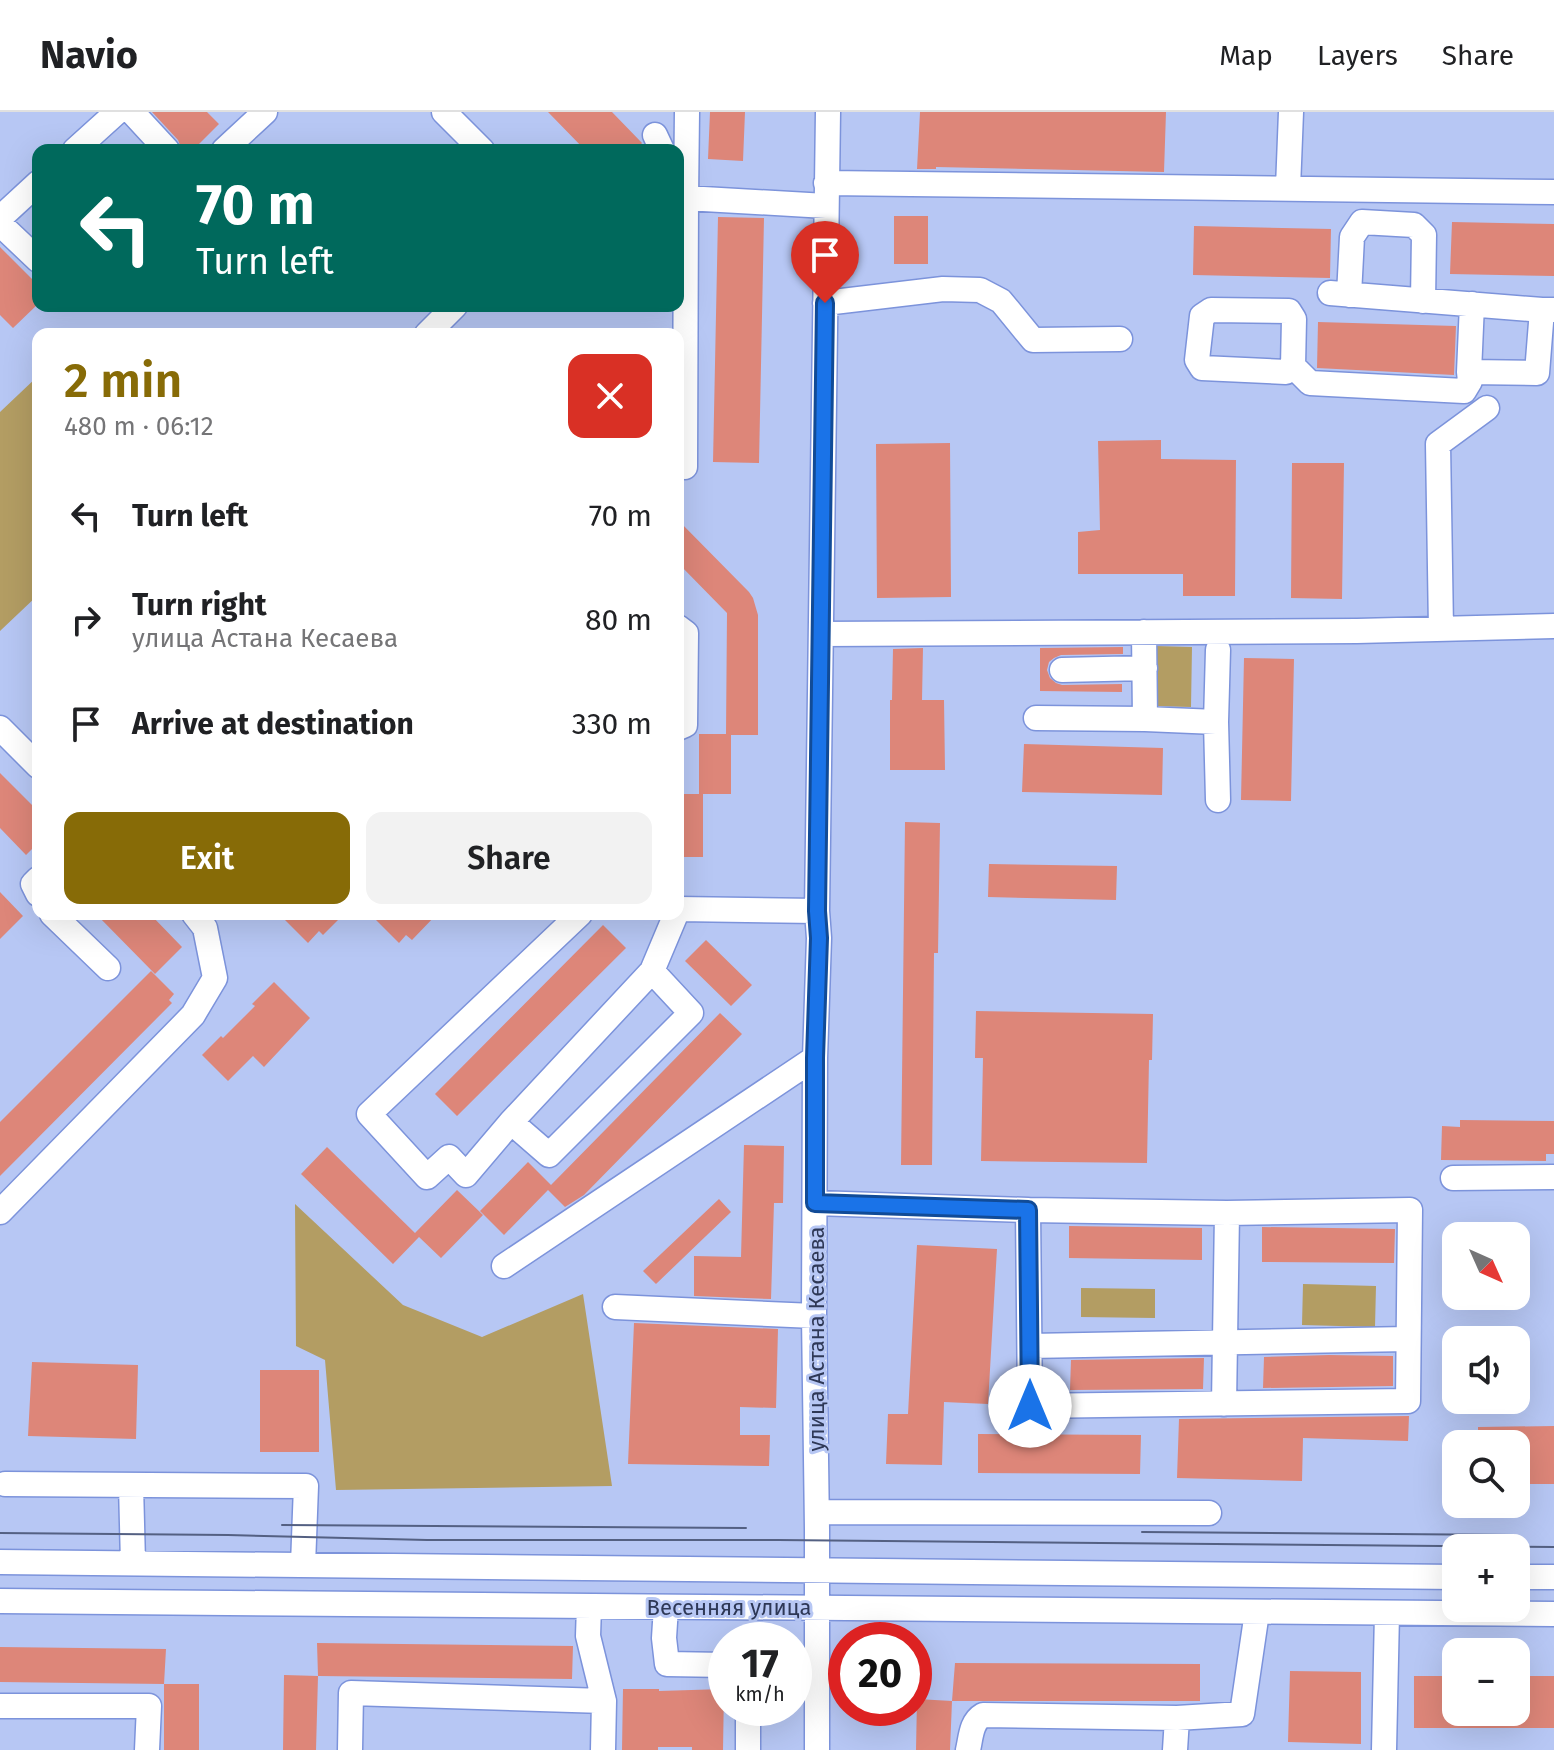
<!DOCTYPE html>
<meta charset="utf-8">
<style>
body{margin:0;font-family:"Fira Sans",sans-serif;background:#f2f2f2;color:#202124;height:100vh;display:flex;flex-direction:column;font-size:30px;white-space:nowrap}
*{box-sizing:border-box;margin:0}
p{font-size:26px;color:#757577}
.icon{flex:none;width:44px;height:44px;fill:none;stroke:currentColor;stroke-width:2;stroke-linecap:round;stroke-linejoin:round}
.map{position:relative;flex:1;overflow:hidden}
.drawer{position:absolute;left:32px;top:216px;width:652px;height:592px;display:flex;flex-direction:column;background:#fff;border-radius:16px;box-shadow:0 8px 32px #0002}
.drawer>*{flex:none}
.guide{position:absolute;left:32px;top:32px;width:652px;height:168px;border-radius:16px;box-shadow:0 8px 32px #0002;background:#00695c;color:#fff;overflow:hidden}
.needle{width:52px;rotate:135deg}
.controls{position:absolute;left:1442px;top:1110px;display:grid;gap:16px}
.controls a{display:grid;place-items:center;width:88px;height:88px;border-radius:16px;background:#fff;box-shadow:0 8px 32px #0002;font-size:40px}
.speed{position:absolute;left:708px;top:1510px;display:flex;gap:16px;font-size:40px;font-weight:700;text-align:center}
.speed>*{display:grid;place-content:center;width:104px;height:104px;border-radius:50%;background:#fff;box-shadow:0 8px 32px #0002;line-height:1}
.speed small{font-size:20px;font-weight:400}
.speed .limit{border:12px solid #d22;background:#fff;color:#111}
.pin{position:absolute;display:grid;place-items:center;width:68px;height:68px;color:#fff;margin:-82px -34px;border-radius:50% 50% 50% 0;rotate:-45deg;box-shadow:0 0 8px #0007}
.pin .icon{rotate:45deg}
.me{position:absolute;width:88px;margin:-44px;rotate:0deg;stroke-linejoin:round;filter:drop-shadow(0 0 6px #0008)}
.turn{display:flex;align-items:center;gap:28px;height:168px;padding:0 32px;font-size:36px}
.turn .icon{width:104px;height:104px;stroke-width:2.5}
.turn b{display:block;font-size:56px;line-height:68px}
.round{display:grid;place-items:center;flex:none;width:84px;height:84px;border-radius:16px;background:#f2f2f2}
.headline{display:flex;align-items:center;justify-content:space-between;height:136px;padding:0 32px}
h1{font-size:48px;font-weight:600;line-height:60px;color:#876b07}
.action{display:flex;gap:16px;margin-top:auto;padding:16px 32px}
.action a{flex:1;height:92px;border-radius:16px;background:#876b07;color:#fff;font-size:32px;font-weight:600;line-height:92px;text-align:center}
.action a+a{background:#f2f2f2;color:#202124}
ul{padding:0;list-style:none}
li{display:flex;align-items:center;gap:24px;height:104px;padding:0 32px}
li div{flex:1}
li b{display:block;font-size:30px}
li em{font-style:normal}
header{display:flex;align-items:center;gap:48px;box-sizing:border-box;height:112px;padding:0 40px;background:#fff;border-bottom:2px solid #e0e0e0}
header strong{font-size:38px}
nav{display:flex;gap:44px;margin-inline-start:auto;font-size:28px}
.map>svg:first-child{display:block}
.green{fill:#b39d63}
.building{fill:#dd8679}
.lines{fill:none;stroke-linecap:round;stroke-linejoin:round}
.minor-casing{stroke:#7c93db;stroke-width:27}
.minor{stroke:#fff;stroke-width:24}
.tram{stroke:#546082;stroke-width:2}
.route-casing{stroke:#114b97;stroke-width:20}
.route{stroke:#1a73e8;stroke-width:14}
.labels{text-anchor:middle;stroke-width:6;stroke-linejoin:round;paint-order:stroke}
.street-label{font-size:22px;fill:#2e3856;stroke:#b7c7f4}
</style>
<header>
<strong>Navio</strong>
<nav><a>Map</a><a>Layers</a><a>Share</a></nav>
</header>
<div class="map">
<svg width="1554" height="1638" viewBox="0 0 1554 1638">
<rect width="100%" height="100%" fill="#b7c7f4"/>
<path class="green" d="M38 264V483L0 519V300Z
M1155 534 1192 535 1191 595 1154 594Z
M295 1092 403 1193 482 1225 583 1182 612 1374 336 1378 325 1248 296 1234Z
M1303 1172 1376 1174 1375 1215 1302 1213Z
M1081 1176 1155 1177V1206L1081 1205Z"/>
<path class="building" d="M152 0H207L219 12 193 38H182L178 28Z
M548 0H612L642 31 636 38H585Z
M710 0H745L743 49 708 47Z
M920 0H1166L1164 60 936 55V57H917Z
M894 104H928V152H894Z
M718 105 764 106 759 351 713 350Z
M1452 110 1554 112V164L1450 162Z
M1194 114 1331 117 1330 166 1193 163Z
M0 135 38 173V192L13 216 0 203Z
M1318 210 1456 214 1454 263 1317 256Z
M1161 328V347L1236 348 1235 484H1183V462H1078V420L1100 418 1098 329Z
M950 331 951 485 877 486 876 332Z
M1292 351H1344L1342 487 1291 486Z
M678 408 749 480 753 486 758 503V623H731V682H703V745H678V682H699V622H726L727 501 678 451Z
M1123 535V542L1061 543 1054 546 1049 550 1047 558 1050 566 1056 571 1062 573 1122 572V580L1040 579V536Z
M923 536 922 588H944L945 658H890V588H892L893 537Z
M1244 546 1294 547 1291 689 1241 688Z
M1024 632 1163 636 1162 683 1022 680Z
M0 661 38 699V731L26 743 0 716Z
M905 710 940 711 938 841H934L932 1053H901Z
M989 752 1117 754 1116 788 988 785Z
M0 780 23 804 0 827Z
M96 802H150L182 835 155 862Z
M279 802H344L323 823 319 819 308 831Z
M370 802H437L412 828 406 823 399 831Z
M603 813 626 836 457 1004 435 982Z
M706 828 752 873 731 894 685 849Z
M151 859 174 882 169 888 172 891 0 1064V1010Z
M274 870 310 906 264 955 253 944 228 969 202 943 221 924 223 926 255 894 252 892Z
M976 899 1153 902 1152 948H1149L1147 1051 981 1049 983 946H975Z
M720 901 742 922 584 1083 565 1095 548 1078 504 1123 480 1099 528 1050 551 1073Z
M1460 1008 1554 1009V1042H1546V1049L1441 1048 1442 1014 1460 1015Z
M744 1033 784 1034 783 1091H774L771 1187 694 1184V1144L741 1145Z
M327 1035 415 1121 457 1078 483 1103 441 1146 419 1125 393 1152 301 1062Z
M719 1087 731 1100 656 1172 643 1159Z
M1069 1114 1202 1116V1148L1069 1146Z
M1262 1115 1395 1117 1394 1151 1262 1150Z
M917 1133 997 1137 988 1292 944 1290 942 1353 886 1352 888 1302H908Z
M634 1211 778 1217 776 1296 740 1295V1323H770L769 1354 628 1352Z
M1329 1243 1393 1244V1274L1263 1276 1264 1245Z
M1204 1246 1203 1277 1070 1278 1071 1248Z
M32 1250 138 1253 136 1327 28 1324Z
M260 1258H319V1340H260Z
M1409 1304 1408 1329 1303 1326 1302 1369 1177 1366 1179 1307Z
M1554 1314V1372H1516V1332H1478V1315Z
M978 1322 1141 1323 1140 1362 978 1361Z
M317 1531 573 1534 572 1567 318 1564Z
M0 1535 166 1537 164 1572 0 1570Z
M955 1551 1200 1552V1589H952Z
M1290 1559 1361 1560V1632L1288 1630Z
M284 1563 318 1564 316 1638H283Z
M1414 1564H1456V1600H1516V1564H1554V1616H1414Z
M164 1572H199V1638H164Z
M623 1577H659V1579L724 1577 723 1638H692V1635H658V1638H622Z
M917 1587 952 1589 950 1638H916Z"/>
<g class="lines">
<g class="minor-casing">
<path id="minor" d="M132 0 167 38
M444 0 482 38
M687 0 686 86 826 94
M655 23 662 38
M75 38 117 0
M224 38 265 0
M678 70 686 86 685 355
M826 71 1554 80
M1288 76 1291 0
M0 106 38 71
M0 112 38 148
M1330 181 1542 198
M1349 183 1352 125 1362 110 1414 113 1424 123 1423 189
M825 191 943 177 980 178 1001 189 1033 228 1120 227
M1472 192 1469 260 1537 261 1542 198H1554
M427 222 455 194
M1293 254 1286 260 1202 256 1197 248 1202 204 1211 198 1289 199 1294 207 1293 254 1310 271 1464 279 1470 269 1469 260
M678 515 686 521 685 613 678 616
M1441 517 1438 332 1487 296
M1144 520 1145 607 1216 610 1218 538
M821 522 1357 519 1554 514
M1062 558 1145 556
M1036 606 1145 607
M1216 610 1218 688
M0 616 38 654
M38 767 33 772 38 782
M678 797 817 799
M52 802 108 856
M580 802 369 1002 427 1065 449 1045 466 1063 511 1010 549 1043 691 901 652 859 676 802
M511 1010 652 859
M1453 1066 1554 1065
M815 1091 1028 1098 1030 1294 1408 1289 1410 1098 1227 1101 1028 1098
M0 1100 193 903 215 866 205 816 194 802
M504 1154 815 946
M615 1195 814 1204
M1030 1234 1408 1227
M1224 1292 1227 1101
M5 1372 306 1374 303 1453
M131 1373 133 1451
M817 1400 1209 1401
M0 1450 1456 1465
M1516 1465H1554
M0 1489 1554 1502
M589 1494 588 1524 604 1589 603 1638
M666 1495 664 1526 667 1552 726 1553
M0 1594H149L147 1638
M748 1596V1638
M350 1638 351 1581 604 1589
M817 1638V1417L814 1204 815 946 819 826 817 799 828 0
M968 1638C971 1625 971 1610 983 1603L1177 1606 1242 1602 1257 1500
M1175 1638 1177 1606
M1384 1638 1387 1501"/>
</g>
<use href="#minor" class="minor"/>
<path class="tram" d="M282 1413 746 1416
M1142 1420 1514 1423
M0 1421 228 1423 427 1428H778L1554 1435"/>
</g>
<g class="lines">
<g class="route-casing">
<path id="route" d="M825 191 817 799 819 826 815 946V1091L1028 1098 1030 1294"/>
</g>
<use href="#route" class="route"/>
</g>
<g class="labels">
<g class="street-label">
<text transform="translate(816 1227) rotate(-90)" y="8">улица Астана Кесаева</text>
<text x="729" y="1503">Весенняя улица</text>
</g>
</g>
</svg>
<div class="controls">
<a><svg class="needle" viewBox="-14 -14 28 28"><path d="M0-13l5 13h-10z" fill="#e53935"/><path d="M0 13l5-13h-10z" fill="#757577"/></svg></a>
<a><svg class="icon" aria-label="sound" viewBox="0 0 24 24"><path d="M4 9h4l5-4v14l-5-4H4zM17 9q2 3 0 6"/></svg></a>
<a><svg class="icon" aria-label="search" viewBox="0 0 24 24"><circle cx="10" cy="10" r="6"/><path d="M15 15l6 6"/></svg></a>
<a>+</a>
<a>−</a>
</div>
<div class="speed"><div>17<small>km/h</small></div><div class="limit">20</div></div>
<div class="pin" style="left:825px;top:191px;background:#d93025"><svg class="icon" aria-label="arrive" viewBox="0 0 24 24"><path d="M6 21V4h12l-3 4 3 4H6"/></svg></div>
<svg class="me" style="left:1030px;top:1294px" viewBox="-20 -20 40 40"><circle r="19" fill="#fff"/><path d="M0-13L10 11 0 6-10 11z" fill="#1a73e8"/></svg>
<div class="guide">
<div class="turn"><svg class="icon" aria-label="left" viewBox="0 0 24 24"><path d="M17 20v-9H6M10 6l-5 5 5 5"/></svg><div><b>70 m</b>Turn left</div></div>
</div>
<section class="drawer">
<div class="headline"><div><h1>2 min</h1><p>480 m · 06:12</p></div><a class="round" style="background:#d93025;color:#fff"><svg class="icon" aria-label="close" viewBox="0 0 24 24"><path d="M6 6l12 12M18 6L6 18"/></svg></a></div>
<ul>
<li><svg class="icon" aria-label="left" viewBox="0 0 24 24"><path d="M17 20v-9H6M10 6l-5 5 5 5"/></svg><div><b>Turn left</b></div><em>70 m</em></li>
<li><svg class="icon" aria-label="right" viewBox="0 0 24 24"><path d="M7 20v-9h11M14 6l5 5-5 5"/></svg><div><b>Turn right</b><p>улица Астана Кесаева</p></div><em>80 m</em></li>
<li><svg class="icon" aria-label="arrive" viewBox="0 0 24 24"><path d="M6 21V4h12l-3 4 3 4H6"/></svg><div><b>Arrive at destination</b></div><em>330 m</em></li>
</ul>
<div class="action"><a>Exit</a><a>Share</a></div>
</section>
</div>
